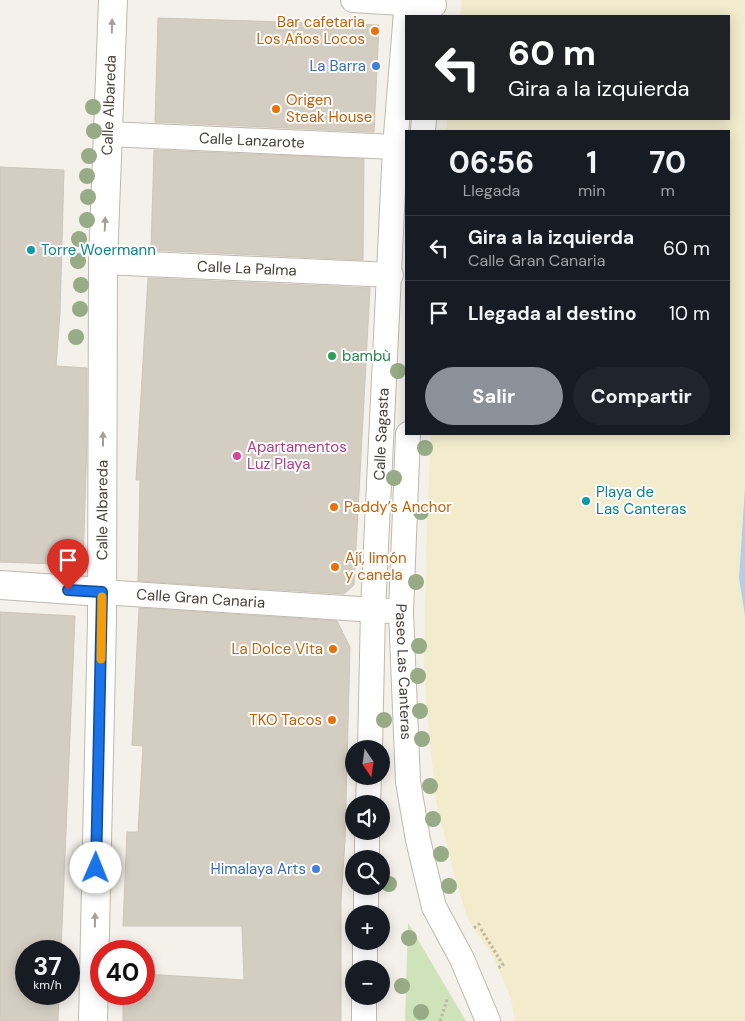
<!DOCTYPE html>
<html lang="es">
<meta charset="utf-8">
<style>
body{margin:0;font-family:"DM Sans",sans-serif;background:#20242c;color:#f1f3f6;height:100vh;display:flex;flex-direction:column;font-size:19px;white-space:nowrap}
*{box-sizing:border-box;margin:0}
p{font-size:16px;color:#9ea1a6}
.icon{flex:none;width:28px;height:28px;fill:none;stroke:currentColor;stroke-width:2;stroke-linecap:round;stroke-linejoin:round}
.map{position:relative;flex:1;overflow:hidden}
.panel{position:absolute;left:405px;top:130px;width:325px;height:305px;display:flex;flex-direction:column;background:#171b24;border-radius:0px;box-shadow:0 2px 12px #0003}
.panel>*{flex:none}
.top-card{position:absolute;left:405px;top:15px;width:325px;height:105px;border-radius:0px;box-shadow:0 2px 12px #0003;background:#202124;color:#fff;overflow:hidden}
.needle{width:32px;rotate:167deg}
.tools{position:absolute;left:345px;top:740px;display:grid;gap:10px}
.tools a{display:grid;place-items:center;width:45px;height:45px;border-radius:50%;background:#171b24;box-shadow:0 2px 12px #0003;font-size:25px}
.speed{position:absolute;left:15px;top:940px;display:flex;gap:10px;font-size:25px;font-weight:700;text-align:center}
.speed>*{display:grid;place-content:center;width:65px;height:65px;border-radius:50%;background:#171b24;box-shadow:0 2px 12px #0003;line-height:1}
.speed small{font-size:12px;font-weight:400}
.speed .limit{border:8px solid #d22;background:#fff;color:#111}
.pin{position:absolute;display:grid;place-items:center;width:42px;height:42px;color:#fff;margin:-51px -21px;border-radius:50% 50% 50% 0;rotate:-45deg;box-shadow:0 0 5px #0007}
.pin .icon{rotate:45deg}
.me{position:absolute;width:55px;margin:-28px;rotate:1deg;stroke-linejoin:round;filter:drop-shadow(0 0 4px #0008)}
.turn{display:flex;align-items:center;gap:18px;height:105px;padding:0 20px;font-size:22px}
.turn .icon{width:65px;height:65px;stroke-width:2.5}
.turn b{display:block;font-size:35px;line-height:42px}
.eta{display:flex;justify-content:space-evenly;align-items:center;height:85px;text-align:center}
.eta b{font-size:30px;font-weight:700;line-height:35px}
.cta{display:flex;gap:10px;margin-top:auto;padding:10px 20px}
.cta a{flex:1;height:58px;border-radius:30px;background:#8c9099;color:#fff;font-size:20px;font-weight:700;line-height:58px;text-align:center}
.cta a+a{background:#20242c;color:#f1f3f6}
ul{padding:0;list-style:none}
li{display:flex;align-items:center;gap:15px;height:65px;padding:0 20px;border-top:1px solid #363941}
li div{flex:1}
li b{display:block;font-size:19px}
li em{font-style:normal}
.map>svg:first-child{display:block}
.green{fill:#cfe3ba}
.sand{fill:#f2eccd}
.water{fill:#b0cfe8}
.building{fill:#d4cec2;stroke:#cec5b6}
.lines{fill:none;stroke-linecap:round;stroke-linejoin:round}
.pedestrian-casing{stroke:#beb9af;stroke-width:26}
.minor-casing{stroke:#beb9af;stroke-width:30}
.tertiary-casing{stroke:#beb9af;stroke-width:30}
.path{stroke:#beb5a2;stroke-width:3;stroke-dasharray:2.5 2.5;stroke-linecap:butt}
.pedestrian{stroke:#fff;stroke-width:24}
.minor{stroke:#fff;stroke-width:28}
.tertiary{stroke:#fff;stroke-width:28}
.tree{fill:#96ab86}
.oneway{fill:#a3a09c}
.route-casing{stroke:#114b97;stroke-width:12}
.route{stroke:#1a73e8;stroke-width:9}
.slow{stroke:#f59e0b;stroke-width:9}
.food-dot{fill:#e8710a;stroke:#fff;stroke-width:2}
.shop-dot{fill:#3f7fe0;stroke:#fff;stroke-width:2}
.culture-dot{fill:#0f9aa8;stroke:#fff;stroke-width:2}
.leisure-dot{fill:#2e9e5b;stroke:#fff;stroke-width:2}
.hotel-dot{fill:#d1479c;stroke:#fff;stroke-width:2}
.labels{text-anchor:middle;stroke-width:4;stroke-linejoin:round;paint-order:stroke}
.food-label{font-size:15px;fill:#c56008;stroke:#fff;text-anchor:end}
.shop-label{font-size:15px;fill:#366cbe;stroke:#fff;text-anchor:end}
.street-label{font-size:15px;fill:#47423a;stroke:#fff}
.culture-label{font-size:15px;fill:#0d838f;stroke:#fff;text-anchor:start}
.leisure-label{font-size:15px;fill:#27864d;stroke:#fff;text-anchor:start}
.hotel-label{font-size:15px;fill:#b23c85;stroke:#fff;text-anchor:start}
</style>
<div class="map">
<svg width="745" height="1021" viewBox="0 0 745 1021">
<rect width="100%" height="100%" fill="#f4f1eb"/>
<path class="green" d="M408 923 466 1021H405Z"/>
<path class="sand" d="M462 0H745V487L739 578 745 616V1021H515L511 999 494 958 468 920 454 874 436 801 427 712 424 667 427 515 431 434H729V131H446L447 119H729V16H460Z"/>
<path class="water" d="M745 487V616L739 578Z"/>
<path class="building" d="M158 18 379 25 374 132 155 122Z
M154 150 364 159 363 260 151 250Z
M0 167 64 170 60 313 56 366 87 368V440L83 565 0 562Z
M148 278 370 288 354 585 344 594 138 581 140 480H136Z
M139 608 337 621 350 647 345 841 341 901V1021H123V994H144V974L244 980 242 926H123L127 832H138L143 746 132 745Z
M0 612 75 616 61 951H26V994H59L58 1021H0Z"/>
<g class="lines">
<g class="pedestrian-casing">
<g id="pedestrian">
<path d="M353 0 434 5"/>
<path d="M423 131 424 119"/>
<path id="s1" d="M108 134 395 147"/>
<path id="s2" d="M103 262 391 275"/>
<path id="s3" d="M408 434 401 612 408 782 418 840 434 907 462 959 488 1021"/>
<path id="s4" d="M102 592 390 611"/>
<path id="s5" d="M370 749 373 610 395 147 407 0"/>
<path d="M368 804 369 776"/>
<path d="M367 859V831"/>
<path d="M366 914V886"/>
<path d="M365 969V941"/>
<path d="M364 1021V996"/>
</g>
</g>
<g class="minor-casing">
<path id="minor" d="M0 585 102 592"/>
</g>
<g class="tertiary-casing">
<g id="tertiary">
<path id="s6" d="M93 1021 102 620 103 262 113 0"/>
</g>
</g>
<path class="path" d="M474 928 481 923
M481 929 503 965 498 968
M440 1021 448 997"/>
<use href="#pedestrian" class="pedestrian"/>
<use href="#minor" class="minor"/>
<use href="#tertiary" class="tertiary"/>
</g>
<g class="tree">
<circle cx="93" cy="107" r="8"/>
<circle cx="94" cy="131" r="8"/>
<circle cx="89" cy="156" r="8"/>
<circle cx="87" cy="176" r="8"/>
<circle cx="88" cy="197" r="8"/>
<circle cx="87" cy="220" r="8"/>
<circle cx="79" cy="239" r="8"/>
<circle cx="78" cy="261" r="8"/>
<circle cx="81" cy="285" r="8"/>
<circle cx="80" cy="309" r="8"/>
<circle cx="76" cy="337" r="8"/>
<circle cx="398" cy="371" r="8"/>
<circle cx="425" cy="448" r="8"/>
<circle cx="394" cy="478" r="8"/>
<circle cx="421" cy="512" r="8"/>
<circle cx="416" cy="582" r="8"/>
<circle cx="419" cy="646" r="8"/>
<circle cx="418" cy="676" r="8"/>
<circle cx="420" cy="711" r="8"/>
<circle cx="384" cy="720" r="8"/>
<circle cx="422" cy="739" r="8"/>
<circle cx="430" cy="786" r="8"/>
<circle cx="433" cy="819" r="8"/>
<circle cx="441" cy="854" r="8"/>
<circle cx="389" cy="884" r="8"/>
<circle cx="449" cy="886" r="8"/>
<circle cx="409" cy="938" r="8"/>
<circle cx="402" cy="986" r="8"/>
<circle cx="421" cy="1012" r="8"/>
</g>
<defs><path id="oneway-solid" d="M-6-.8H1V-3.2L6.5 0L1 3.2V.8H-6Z" transform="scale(1.25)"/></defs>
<g class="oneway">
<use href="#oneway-solid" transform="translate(112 26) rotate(-88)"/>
<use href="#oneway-solid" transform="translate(105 224) rotate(-88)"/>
<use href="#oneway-solid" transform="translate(103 439) rotate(-90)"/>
<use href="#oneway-solid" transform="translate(95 920) rotate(-89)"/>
</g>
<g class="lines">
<g class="route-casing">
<path id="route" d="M68 590 102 592 96 868"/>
</g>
<use href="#route" class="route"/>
<path class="slow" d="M101 659 102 597"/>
</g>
<g class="food-dot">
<circle cx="375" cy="31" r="5"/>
<circle cx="276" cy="109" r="5"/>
<circle cx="334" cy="507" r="5"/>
<circle cx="335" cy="567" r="5"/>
<circle cx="333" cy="649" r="5"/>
<circle cx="332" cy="720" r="5"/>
</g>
<g class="shop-dot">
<circle cx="376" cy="66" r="5"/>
<circle cx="316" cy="869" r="5"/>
</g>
<g class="culture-dot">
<circle cx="31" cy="250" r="5"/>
<circle cx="586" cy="501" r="5"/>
</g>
<circle class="leisure-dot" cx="332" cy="356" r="5"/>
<circle class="hotel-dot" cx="237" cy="456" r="5"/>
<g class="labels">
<g class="food-label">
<text x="365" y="27">Bar cafetaria<tspan x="365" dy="17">Los Años Locos</tspan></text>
<text x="286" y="105" text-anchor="start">Origen<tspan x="286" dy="17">Steak House</tspan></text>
<text x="344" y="512" text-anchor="start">Paddy’s Anchor</text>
<text x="345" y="563" text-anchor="start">Ají, limón<tspan x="345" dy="17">y canela</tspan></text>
<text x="323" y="654">La Dolce Vita</text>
<text x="322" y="725">TKO Tacos</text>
</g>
<g class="shop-label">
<text x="366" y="71">La Barra</text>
<text x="306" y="874">Himalaya Arts</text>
</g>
<g class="street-label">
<text dy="5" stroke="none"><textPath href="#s6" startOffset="916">Calle Albareda</textPath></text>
<text dy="5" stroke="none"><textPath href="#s1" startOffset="144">Calle Lanzarote</textPath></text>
<text dy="5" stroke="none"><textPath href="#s2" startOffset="144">Calle La Palma</textPath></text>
<text dy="5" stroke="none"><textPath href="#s5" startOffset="315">Calle Sagasta</textPath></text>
<text dy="5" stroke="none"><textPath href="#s6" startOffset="511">Calle Albareda</textPath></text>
<text dy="5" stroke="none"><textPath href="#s4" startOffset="99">Calle Gran Canaria</textPath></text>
<text dy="5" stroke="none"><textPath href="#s3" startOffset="238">Paseo Las Canteras</textPath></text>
</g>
<g class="culture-label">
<text x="41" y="255">Torre Woermann</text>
<text x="596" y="497">Playa de<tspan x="596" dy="17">Las Canteras</tspan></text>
</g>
<g class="leisure-label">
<text x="342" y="361">bambù</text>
</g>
<g class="hotel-label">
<text x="247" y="452">Apartamentos<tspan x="247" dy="17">Luz Playa</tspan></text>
</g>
</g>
</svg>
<div class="tools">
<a><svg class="needle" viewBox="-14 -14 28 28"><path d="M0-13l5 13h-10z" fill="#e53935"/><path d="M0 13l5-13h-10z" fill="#9ea1a6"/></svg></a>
<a><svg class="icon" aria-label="sound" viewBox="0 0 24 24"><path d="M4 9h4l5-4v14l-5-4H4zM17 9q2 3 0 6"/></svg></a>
<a><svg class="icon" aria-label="search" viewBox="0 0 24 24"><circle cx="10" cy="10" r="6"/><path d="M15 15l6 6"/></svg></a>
<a>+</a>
<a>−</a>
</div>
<div class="speed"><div>37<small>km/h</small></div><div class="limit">40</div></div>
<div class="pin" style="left:68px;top:590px;background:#d93025"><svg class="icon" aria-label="arrive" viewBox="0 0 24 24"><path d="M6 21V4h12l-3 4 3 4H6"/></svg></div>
<svg class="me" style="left:96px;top:868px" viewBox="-20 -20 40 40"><circle r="19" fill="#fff"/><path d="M0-13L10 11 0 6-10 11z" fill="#1a73e8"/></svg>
<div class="top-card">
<div class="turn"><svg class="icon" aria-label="left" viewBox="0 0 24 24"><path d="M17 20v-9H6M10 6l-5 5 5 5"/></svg><div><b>60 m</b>Gira a la izquierda</div></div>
</div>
<section class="panel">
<div class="eta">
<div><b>06:56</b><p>Llegada</p></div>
<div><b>1</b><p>min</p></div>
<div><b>70</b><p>m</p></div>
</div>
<ul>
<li><svg class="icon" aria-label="left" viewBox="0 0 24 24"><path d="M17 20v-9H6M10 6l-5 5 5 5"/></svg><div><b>Gira a la izquierda</b><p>Calle Gran Canaria</p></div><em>60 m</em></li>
<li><svg class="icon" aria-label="arrive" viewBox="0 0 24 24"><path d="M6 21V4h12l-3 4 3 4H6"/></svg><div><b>Llegada al destino</b></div><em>10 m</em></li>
</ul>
<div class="cta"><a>Salir</a><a>Compartir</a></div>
</section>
</div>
